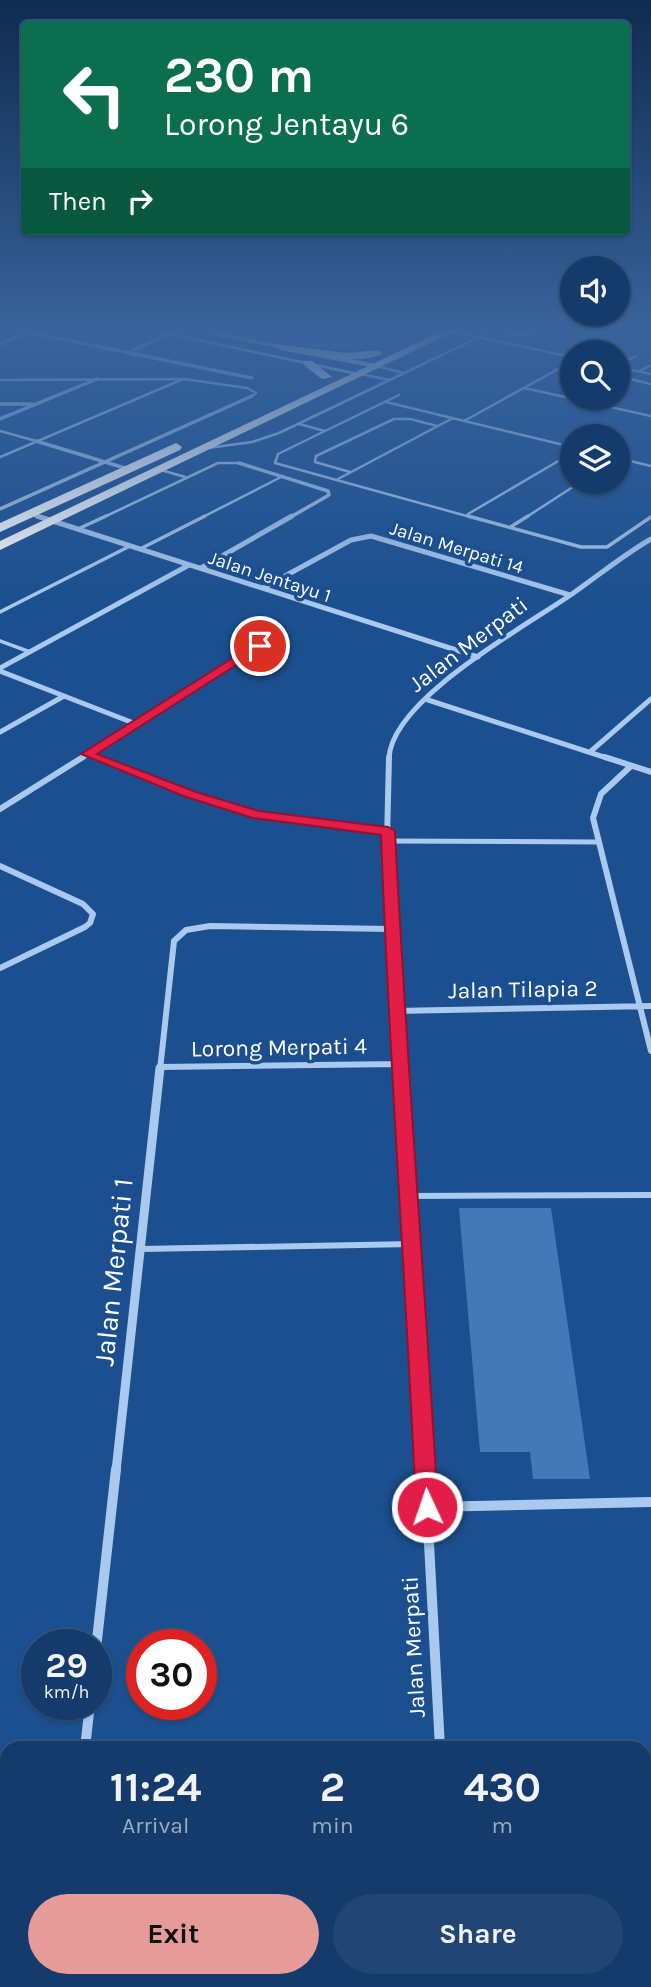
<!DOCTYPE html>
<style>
body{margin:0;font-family:Karla,sans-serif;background:#214673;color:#f1f3f6;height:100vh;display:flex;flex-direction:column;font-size:26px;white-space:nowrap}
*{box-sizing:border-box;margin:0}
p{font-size:23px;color:#9dadc1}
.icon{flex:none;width:38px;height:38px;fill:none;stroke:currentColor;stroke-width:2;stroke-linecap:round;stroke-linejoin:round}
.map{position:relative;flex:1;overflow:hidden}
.sheet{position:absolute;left:0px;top:1741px;width:651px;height:247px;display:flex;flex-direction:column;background:#143b6b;border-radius:21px 21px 0 0;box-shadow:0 2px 5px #0004,0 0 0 2px #33557e}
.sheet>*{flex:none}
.hud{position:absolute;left:21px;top:21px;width:609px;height:214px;border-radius:7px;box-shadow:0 2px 5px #0004,0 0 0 2px #33557e;background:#0b6e4f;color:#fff;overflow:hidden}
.controls{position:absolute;left:560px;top:256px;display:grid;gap:14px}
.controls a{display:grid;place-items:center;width:70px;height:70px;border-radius:50%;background:#143b6b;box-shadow:0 2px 5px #0004,0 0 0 2px #33557e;font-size:35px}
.speed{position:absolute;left:21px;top:1629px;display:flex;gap:14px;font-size:35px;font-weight:700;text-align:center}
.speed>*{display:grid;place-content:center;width:91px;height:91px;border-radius:50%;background:#143b6b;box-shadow:0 2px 5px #0004,0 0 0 2px #33557e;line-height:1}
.speed small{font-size:18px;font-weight:400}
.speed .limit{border:10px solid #d22;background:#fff;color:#111}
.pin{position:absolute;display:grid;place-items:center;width:60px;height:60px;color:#fff;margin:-30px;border:4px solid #fff;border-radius:50%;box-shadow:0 2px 7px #0007}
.me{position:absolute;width:77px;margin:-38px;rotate:357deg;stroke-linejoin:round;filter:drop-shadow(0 0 5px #0008)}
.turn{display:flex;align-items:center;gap:24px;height:147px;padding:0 28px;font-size:32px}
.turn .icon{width:91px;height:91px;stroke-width:2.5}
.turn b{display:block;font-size:49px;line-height:60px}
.then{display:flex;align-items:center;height:66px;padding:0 28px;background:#0003;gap:14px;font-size:26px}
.eta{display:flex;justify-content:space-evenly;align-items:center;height:119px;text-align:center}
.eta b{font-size:42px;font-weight:700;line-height:49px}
.action{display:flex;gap:14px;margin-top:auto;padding:14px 28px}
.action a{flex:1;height:80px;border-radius:42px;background:#e69b98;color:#111;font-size:28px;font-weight:700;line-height:80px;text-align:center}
.action a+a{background:#214673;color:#f1f3f6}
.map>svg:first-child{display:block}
.green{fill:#2e69ad}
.building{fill:#4478b7}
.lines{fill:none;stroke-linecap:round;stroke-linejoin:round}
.lane-far3{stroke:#a9c9ee;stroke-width:2.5}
.lane-far2{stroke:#a9c9ee;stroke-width:3.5}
.lane-far1{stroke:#a9c9ee;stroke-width:5}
.lane{stroke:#a9c9ee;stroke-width:6}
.street-far4{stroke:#a9c9ee;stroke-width:3.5}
.street-far3{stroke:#a9c9ee;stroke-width:5}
.street-far2{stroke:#a9c9ee;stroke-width:6}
.street-far1{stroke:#a9c9ee;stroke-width:9}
.street{stroke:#a9c9ee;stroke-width:10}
.secondary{fill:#d6e6fa;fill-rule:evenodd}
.highway{fill:#fff;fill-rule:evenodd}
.route{fill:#e11d48;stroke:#92132f;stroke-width:2}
.labels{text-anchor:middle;stroke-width:7;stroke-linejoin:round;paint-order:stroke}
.far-street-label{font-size:19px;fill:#fff;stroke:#1b4f8f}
.street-label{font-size:23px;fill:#fff;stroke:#1b4f8f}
.near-street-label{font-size:28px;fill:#fff;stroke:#1b4f8f}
</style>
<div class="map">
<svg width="651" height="1987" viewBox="0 0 651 1987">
<rect width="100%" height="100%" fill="#1b4f8f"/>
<path class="green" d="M231 330H396L360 347 327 350Z"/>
<path class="building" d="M459 1208H551L590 1479H533L530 1452H480Z"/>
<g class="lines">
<path class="lane-far3" d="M444 330 572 357
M495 330 523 336 540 330
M618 365 636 356
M376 366 404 373
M618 367 651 374
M639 371 651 365
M360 374 390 380
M618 376 651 384
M0 380 184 379 247 388 256 393 252 396
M524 388 651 416
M386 402 572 447
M464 421 560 368 572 367
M299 424 325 431 278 454 275 463 474 518
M0 431 36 441
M325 431 399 395
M208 448 252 442 279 433 494 330
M0 457 181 380
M618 458 651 466
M161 470 185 477
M350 472 315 462 316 456 394 419H410L437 426
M338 479 453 418
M468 514 572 453
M102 518 218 463H239
M201 518 283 476
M525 518 582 481"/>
<path class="lane-far2" d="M468 516 581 547H607L651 517
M512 526 528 516
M78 529 106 516
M140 549 205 516
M0 612 130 546
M0 641 30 652"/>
<path class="lane-far1" d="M387 841 598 842"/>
<path class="lane" d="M410 1196 651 1195
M140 1249 413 1244"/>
<path class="street-far4" d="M17 330 252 378
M0 344 28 332
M129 352 178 330
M0 404H32
M0 419 97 379
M36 441 128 469
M239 463 328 491 329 495 289 518
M0 509 252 396
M31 514 43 518"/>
<path class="street-far3" d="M37 516 478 657
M201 568 292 516
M263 588 351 540 371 536 570 595
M0 668 189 565
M0 671 136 724
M425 699 610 759
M0 732 64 696
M590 752 651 699
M87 754 100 759
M80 759 281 633
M389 759C390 700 526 626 572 594 598 576 623 555 651 539"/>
<path class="street-far2" d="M95 757 191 794 258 815 388 831
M389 757 387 841 400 1070
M605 757 651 772
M631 766 601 794 593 818 651 1051
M0 809 83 757
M0 866 83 904 93 914 90 923 85 927 0 968
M395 1011 651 1006
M160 1067 399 1064
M160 1070 174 941 186 930 210 926 391 929"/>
<path class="street-far1" d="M399 1068 413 1244 425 1471
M116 1471 160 1068"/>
<path class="street" d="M425 1469 440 1748
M427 1507 651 1502
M96 1649 116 1469
M85 1748 90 1704
M452 1981V1987
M59 1987 60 1981"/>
<path class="secondary" d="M146 330H158L364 374 360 376Z
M211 331 298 348 302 350 298 352 209 334Z
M321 353 376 364 380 366 376 368 318 357Z"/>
<path class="highway" d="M444 330H457L0 550V541Z
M284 345 345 353 378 350 383 353C364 366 304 355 280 350L279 348Z
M304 361H312L332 377 322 379 304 365Z
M176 443 182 447 180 450 0 532V523Z"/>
</g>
<linearGradient id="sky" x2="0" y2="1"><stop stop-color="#0f2b4f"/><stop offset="0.54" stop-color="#39639b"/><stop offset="1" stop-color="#39639b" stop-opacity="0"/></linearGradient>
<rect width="651" height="608" fill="url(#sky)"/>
<path class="route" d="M256 643 266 646 97 754 196 792 259 811 388 827 395 831C406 1057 425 1281 438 1507L435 1513 427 1516 419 1513 416 1507C406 1283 389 1059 381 835L253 818 186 797 81 754Z"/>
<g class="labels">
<g class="far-street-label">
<text transform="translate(457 547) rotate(17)" y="7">Jalan Merpati 14</text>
<text transform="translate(270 576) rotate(18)" y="7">Jalan Jentayu 1</text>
</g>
<g class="street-label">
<text transform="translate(468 644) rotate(-37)" y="8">Jalan Merpati</text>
<text transform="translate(523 989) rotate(-1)" y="8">Jalan Tilapia 2</text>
<text transform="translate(279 1047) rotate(-1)" y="8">Lorong Merpati 4</text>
<text transform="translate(413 1647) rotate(-93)" y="8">Jalan Merpati</text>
</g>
<g class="near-street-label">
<text transform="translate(113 1272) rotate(-84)" y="10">Jalan Merpati 1</text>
</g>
</g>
</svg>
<div class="controls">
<a><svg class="icon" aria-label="sound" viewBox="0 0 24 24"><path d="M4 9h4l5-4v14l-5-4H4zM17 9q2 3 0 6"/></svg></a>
<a><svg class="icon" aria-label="search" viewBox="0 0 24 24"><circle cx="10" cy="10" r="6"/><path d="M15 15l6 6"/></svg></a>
<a><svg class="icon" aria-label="layers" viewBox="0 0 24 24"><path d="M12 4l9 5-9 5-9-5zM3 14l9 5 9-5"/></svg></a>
</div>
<div class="speed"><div>29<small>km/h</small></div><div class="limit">30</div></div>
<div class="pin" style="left:260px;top:646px;background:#d93025"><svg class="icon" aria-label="arrive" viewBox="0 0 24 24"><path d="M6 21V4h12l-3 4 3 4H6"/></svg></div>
<svg class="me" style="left:427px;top:1507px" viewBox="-20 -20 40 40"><circle r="17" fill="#e11d48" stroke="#fff" stroke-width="3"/><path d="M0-11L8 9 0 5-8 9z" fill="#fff"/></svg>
<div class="hud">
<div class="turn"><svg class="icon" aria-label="left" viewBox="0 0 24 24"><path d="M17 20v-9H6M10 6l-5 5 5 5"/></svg><div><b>230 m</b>Lorong Jentayu 6</div></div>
<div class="then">Then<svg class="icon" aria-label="right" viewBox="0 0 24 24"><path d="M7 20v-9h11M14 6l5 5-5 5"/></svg></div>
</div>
<section class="sheet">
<div class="eta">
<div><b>11:24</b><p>Arrival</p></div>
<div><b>2</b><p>min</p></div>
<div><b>430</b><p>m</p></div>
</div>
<div class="action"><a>Exit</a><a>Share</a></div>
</section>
</div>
